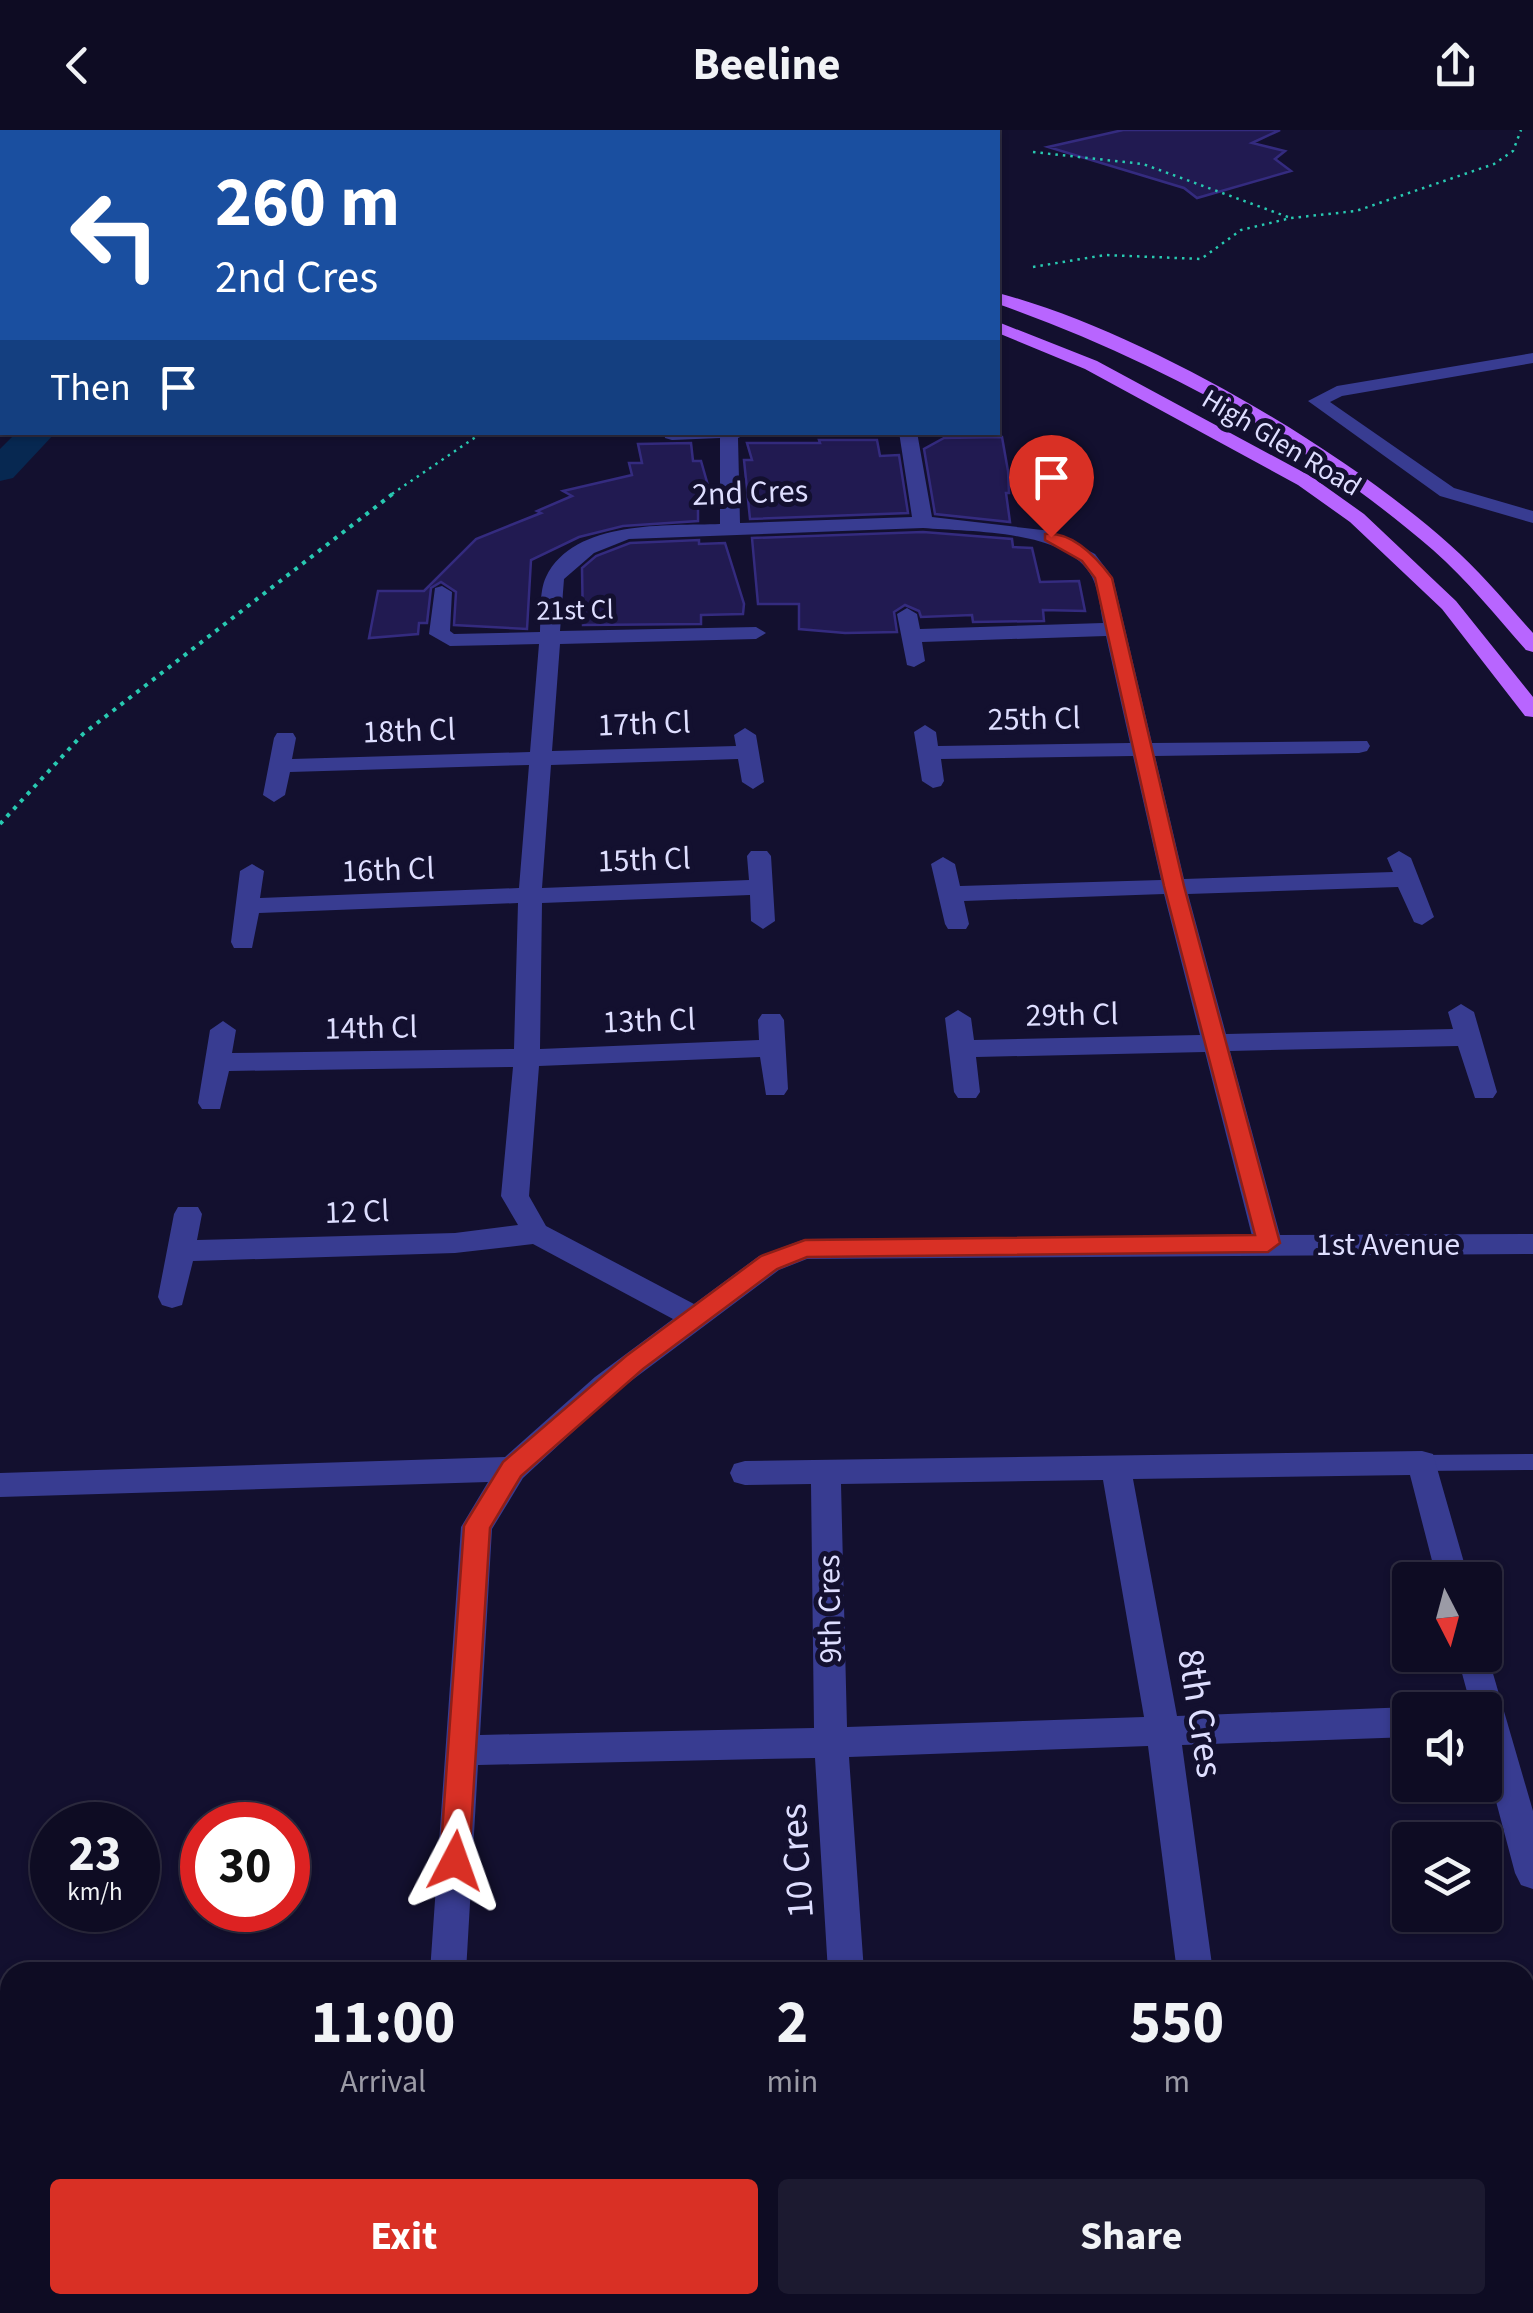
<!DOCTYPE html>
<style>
body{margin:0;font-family:"Source Sans 3",sans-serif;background:#1c1a30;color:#f1f3f6;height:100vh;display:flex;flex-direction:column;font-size:38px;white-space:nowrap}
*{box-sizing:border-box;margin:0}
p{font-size:32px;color:#9b9ba6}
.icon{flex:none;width:55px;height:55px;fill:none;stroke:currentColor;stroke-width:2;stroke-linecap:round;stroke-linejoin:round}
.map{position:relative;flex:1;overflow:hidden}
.panel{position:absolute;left:0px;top:1832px;width:1535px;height:352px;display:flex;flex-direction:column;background:#0e0c23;border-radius:30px 30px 0 0;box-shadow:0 2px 8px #0004,0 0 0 2px #2e2c41}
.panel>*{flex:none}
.banner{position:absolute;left:0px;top:0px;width:1000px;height:305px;box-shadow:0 2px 8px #0004,0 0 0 2px #2e2c41;background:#1a4fa0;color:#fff;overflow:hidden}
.needle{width:65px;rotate:174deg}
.controls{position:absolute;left:1392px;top:1432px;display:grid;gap:20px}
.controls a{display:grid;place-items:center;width:110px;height:110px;border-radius:10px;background:#0e0c23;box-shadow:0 2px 8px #0004,0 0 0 2px #2e2c41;font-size:50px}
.speed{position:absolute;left:30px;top:1672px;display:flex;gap:20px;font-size:50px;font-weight:700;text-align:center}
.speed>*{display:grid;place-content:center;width:130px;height:130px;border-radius:50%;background:#0e0c23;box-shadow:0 2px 8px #0004,0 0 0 2px #2e2c41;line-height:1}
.speed small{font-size:25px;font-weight:400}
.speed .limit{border:15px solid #d22;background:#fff;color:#111}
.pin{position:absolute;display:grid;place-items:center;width:85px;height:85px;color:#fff;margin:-102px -42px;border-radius:50% 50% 50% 0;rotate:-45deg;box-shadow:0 0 10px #0007}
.pin .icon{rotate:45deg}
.me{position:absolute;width:110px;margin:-55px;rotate:4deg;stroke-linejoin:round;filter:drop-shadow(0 0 8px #0008)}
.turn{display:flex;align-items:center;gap:35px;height:210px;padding:0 50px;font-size:45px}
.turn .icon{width:130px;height:130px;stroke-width:2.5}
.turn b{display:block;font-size:70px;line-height:85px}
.then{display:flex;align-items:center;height:95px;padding:0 50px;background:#0003;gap:20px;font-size:38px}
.eta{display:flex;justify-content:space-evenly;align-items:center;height:170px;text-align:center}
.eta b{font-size:60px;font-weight:700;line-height:70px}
.cta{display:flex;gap:20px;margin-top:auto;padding:20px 50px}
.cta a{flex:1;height:115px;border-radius:10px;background:#d93025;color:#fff;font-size:40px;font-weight:700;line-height:115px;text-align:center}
.cta a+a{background:#1c1a30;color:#f1f3f6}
header{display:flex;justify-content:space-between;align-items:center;height:130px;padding:0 50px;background:#0e0c23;font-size:45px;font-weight:700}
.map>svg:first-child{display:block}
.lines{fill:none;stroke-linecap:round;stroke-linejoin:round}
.river{fill:#072851;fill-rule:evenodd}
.building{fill:#211a51;stroke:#342b7f;stroke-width:2.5}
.path-far1{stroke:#28c9b1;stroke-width:2.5;stroke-dasharray:2.5 5;stroke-linecap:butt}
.path{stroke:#28c9b1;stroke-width:4;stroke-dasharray:4 6;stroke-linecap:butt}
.service{fill:#383c91;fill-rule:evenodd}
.minor{fill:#383c91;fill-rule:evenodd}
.primary{fill:#b865ff;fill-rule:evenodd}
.trunk{fill:#dc5fdb;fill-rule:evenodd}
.route{fill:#d93025;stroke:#8d1f18;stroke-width:2.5}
.labels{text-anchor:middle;stroke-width:10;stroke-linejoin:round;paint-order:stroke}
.far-street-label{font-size:28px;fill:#dedeff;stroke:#13102f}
.street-label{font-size:32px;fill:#dedeff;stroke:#13102f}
.near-street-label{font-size:38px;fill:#dedeff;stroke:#13102f}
</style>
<header><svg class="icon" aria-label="back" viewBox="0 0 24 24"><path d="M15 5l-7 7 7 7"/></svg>Beeline<svg class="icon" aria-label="share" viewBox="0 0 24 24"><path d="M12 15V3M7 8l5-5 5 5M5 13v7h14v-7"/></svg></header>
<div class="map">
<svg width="1533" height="2183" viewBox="0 0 1533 2183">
<rect width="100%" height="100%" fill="#13102f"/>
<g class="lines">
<path class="river" d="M17 302H56L13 348 0 351V319Z"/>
</g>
<path class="building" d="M1123 0H1280L1252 13 1285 21 1275 29 1291 41 1197 68 1184 58 1048 17Z
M1002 307 1008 341 1009 363H1006L1010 392 935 384 924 319 944 308Z
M819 310H877L880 326 899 325 908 383 750 389 744 330H752L747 313H820Z
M691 313 693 331H701L711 366H698V391L623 396 579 407 531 430 527 499 454 495 456 462 441 452 431 458 427 493H419L418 504 369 508 378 461H424L476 409 541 383 537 381 572 366 563 361 632 345 629 333H642L638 314Z
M923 402 1012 409 1013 417 1032 418 1040 452 1079 451 1085 481 1043 480 1044 491 973 492 972 485 921 487 919 481 905 475 894 482 897 502 845 503 799 499V474H758L752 408Z
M699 410V414L725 413 744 474 743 484 701 485V494L583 495 582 438 596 426 630 413Z"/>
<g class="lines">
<path class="path-far1" d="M1033 22 1143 34 1288 87
M1033 137 1105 125 1201 129 1241 100 1291 88 1356 81 1494 34 1513 21 1521 0
M392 364 483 302"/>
<path class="path" d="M0 694 83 604 395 362"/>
<path class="service" d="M1533 1324V1340L1422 1341 1415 1338 1412 1333 1415 1328 1422 1325Z"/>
<path class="minor" d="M1533 223V233L1342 266 1330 272 1454 358 1533 381V393L1440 366 1308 271 1337 256Z
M751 302 738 308 740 393 912 387 899 302H917L932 387 1051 401 1095 424 1113 448 1152 613 1367 611 1370 616 1367 621 1359 623 1155 626 1184 749 1393 742 1387 728 1399 721 1411 728 1434 787 1422 795 1414 792 1398 757 1188 764 1226 904 1453 899 1448 882 1461 874 1474 882 1497 962 1493 968H1475L1458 916 1230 921 1280 1105 1533 1104V1124L807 1129 779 1140 615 1263 523 1348 492 1399 480 1605 814 1598 811 1354 745 1355 734 1352 730 1343 734 1334 745 1331 1422 1321 1433 1324 1469 1450H1437L1410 1345 1133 1349 1177 1586 1410 1577 1417 1580H1410V1607L1182 1615 1213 1842H1177L1148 1616 849 1627 864 1842H828L815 1628 478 1635 466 1842H430L461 1397 488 1352 0 1367V1343L505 1327 595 1247 673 1189 533 1114 455 1123 193 1131 182 1175 172 1178 162 1175 158 1167 174 1084 178 1077H198L202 1084 197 1110 455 1103 518 1095 501 1066 513 937 229 941 220 979H202L198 973 210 900 223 891 236 900 232 923 514 919 518 773 259 783 252 818H234L231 812 240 741 252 734 264 741 260 768 519 758 529 635 290 642 285 665 274 672 263 665 274 608 277 603H293L296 608 292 629 530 622 539 514 450 516 429 504 435 458 442 456 452 462 450 501 454 504 540 502C541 486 539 461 546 447 574 389 668 396 720 394V308L672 310 665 308 664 302ZM923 398C970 402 1067 399 1092 447 1099 460 1100 479 1103 493L920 499 917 484 907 478 897 484 907 535 914 537 925 531 922 512 1106 506 1130 613 938 616 936 602 925 595 914 602 922 651 933 658 941 656 944 651 941 629 1133 626 1161 750 960 756 955 734 943 727 931 734 945 794 948 799H966L969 794 964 771 1164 764 1200 905 974 910 971 888 958 880 945 888 954 962 958 968H976L980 962 976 927 1205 922 1252 1106 805 1109 759 1126 694 1174 546 1096 529 1066 539 936 760 927 766 965H784L788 959 784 890 780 884H762L758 890 759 910 540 919 542 773 750 765 751 791 763 799 775 791 771 726 767 721H751L747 726 749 750 542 758 551 635 738 629 742 652 753 659 764 652 756 605 745 598 734 605 736 616 552 621 560 514 756 509 766 503 756 497 560 501 564 449 594 423 629 409ZM1103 1350 1144 1587 847 1597 841 1354Z
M1485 1516 1533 1681V1759L1521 1755 1515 1743 1485 1630V1580H1472L1457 1525H1485Z
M406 2175H446V2183H406Z"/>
<path class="primary" d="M112 0H136L137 2H113Z
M240 0H265L266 2H241Z
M998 163C1141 201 1339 316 1449 414 1480 441 1506 473 1533 503V522L1526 520C1496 486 1467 450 1433 420 1307 311 1153 229 998 174Z
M998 192 1097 231 1312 347 1364 384 1456 471 1533 567V587L1525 586 1442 479 1350 392 1298 355 1085 239 998 203Z"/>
<path class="trunk" d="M445 0H459V2H445Z
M2 15V26L0 27V16Z
M2 44V55L0 56V45Z"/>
</g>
<path class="route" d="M1045 404C1072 401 1097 428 1112 448L1184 756 1280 1113 1268 1122 807 1127 777 1139 643 1239 521 1346 490 1398 469 1731 465 1741 455 1745 445 1741 440 1731 464 1396 468 1389 503 1332 626 1226 761 1126 805 1110 1255 1105 1164 756 1095 448 1082 431 1045 410Z"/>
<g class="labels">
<g class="far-street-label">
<text transform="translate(1282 312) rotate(31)" y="10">High Glen Road</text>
<text transform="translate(575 479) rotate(-1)" y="10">21st Cl</text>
</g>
<g class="street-label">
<text transform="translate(750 362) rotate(-2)" y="11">2nd Cres</text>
<text transform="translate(1034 588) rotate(-1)" y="11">25th Cl</text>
<text transform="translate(644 593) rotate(-2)" y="11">17th Cl</text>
<text transform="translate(409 600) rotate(-2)" y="11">18th Cl</text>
<text transform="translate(644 729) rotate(-2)" y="11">15th Cl</text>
<text transform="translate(388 739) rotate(-2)" y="11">16th Cl</text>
<text transform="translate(1072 884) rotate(-1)" y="11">29th Cl</text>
<text transform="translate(649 890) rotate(-2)" y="11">13th Cl</text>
<text transform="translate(371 897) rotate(-1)" y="11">14th Cl</text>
<text transform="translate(357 1081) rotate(-2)" y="11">12 Cl</text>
<text x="1388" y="1125">1st Avenue</text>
<text transform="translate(829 1479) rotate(-91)" y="11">9th Cres</text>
</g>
<g class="near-street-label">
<text transform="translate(1201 1583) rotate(81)" y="13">8th Cres</text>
<text transform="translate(796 1731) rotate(-94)" y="13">10 Cres</text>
</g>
</g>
</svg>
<div class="controls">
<a><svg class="needle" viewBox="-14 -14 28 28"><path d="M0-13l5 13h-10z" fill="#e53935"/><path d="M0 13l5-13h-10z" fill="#9b9ba6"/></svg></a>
<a><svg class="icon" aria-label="sound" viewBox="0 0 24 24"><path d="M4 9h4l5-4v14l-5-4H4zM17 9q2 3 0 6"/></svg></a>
<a><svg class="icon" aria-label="layers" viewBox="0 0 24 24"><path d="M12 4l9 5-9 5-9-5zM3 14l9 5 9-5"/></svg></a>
</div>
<div class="speed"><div>23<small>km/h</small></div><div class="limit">30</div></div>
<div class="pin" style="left:1051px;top:407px;background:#d93025"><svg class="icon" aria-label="arrive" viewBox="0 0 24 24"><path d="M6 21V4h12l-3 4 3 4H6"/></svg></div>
<svg class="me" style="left:455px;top:1731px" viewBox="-20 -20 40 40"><path d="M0-17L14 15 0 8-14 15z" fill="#d93025" stroke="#fff" stroke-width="4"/></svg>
<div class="banner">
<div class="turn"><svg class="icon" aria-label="left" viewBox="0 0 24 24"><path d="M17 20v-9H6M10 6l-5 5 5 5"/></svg><div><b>260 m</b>2nd Cres</div></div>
<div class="then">Then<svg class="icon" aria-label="arrive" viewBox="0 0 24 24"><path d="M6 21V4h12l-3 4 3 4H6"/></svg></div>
</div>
<section class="panel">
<div class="eta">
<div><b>11:00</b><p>Arrival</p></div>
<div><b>2</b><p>min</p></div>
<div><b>550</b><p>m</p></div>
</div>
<div class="cta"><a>Exit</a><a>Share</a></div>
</section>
</div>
